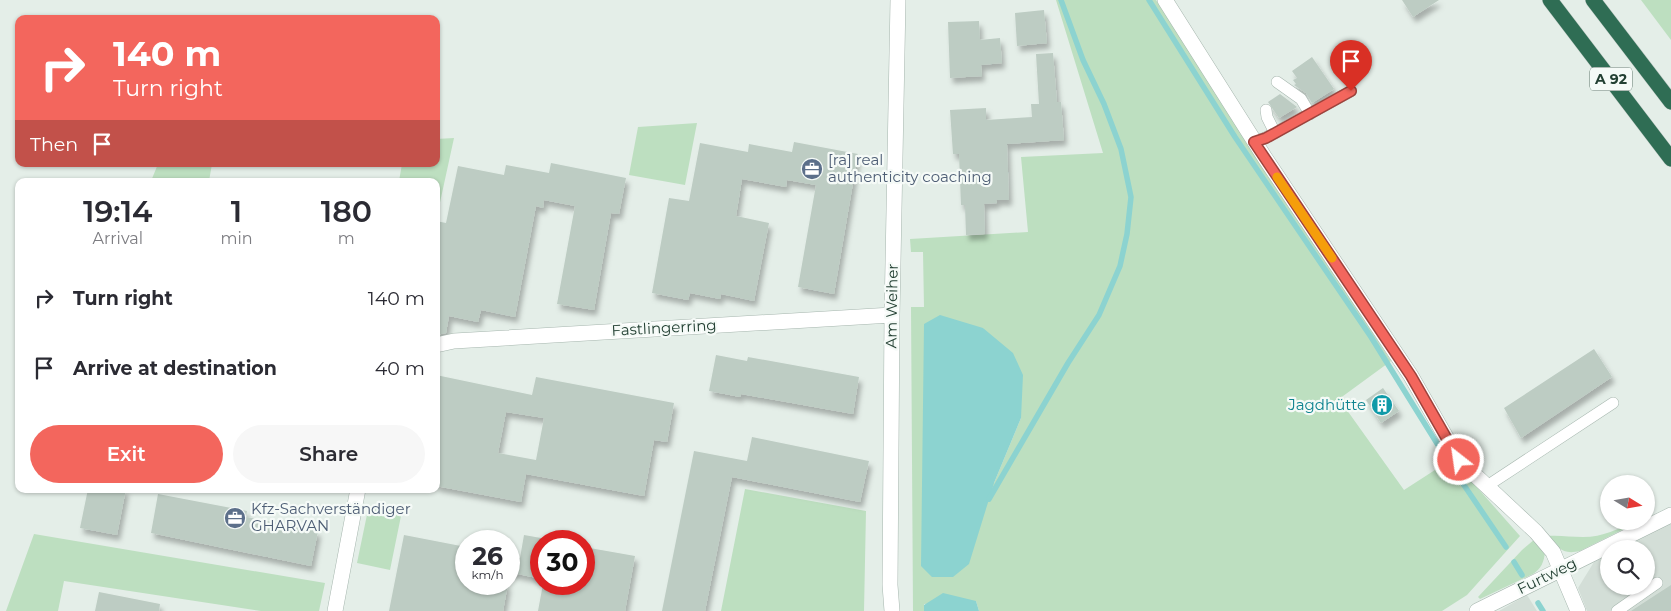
<!DOCTYPE html>
<meta charset="utf-8">
<style>
body{margin:0;font-family:Montserrat,sans-serif;background:#f7f7f7;color:#2b2b33;height:100vh;display:flex;flex-direction:column;font-size:19px;white-space:nowrap}
*{box-sizing:border-box;margin:0}
p{font-size:16px;color:#7c7c81}
.icon{flex:none;width:28px;height:28px;fill:none;stroke:currentColor;stroke-width:2;stroke-linecap:round;stroke-linejoin:round}
.map{position:relative;flex:1;overflow:hidden}
.panel{position:absolute;left:15px;top:178px;width:425px;height:315px;display:flex;flex-direction:column;background:#fff;border-radius:10px;box-shadow:0 1px 4px #0004}
.panel>*{flex:none}
.banner{position:absolute;left:15px;top:15px;width:425px;height:152px;border-radius:10px;box-shadow:0 1px 4px #0004;background:#f3665d;color:#fff;overflow:hidden}
.needle{width:32px;rotate:101deg}
.buttons{position:absolute;left:1600px;top:475px;display:grid;gap:10px}
.buttons a{display:grid;place-items:center;width:55px;height:55px;border-radius:50%;background:#fff;box-shadow:0 1px 4px #0004;font-size:25px}
.speed{position:absolute;left:455px;top:530px;display:flex;gap:10px;font-size:25px;font-weight:700;text-align:center}
.speed>*{display:grid;place-content:center;width:65px;height:65px;border-radius:50%;background:#fff;box-shadow:0 1px 4px #0004;line-height:1}
.speed small{font-size:12px;font-weight:400}
.speed .limit{border:8px solid #d22;background:#fff;color:#111}
.pin{position:absolute;display:grid;place-items:center;width:42px;height:42px;color:#fff;margin:-51px -21px;border-radius:50% 50% 50% 0;rotate:-45deg;box-shadow:0 0 5px #0007}
.pin .icon{rotate:45deg}
.me{position:absolute;width:55px;margin:-28px;rotate:330deg;stroke-linejoin:round;filter:drop-shadow(0 0 4px #0008)}
.turn{display:flex;align-items:center;gap:18px;height:105px;padding:0 15px;font-size:22px}
.turn .icon{width:65px;height:65px;stroke-width:2.5}
.turn b{display:block;font-size:35px;line-height:42px}
.then{display:flex;align-items:center;height:48px;padding:0 15px;background:#0003;gap:10px;font-size:19px}
.eta{display:flex;justify-content:space-evenly;align-items:center;height:85px;text-align:center}
.eta b{font-size:30px;font-weight:600;line-height:35px}
.action{display:flex;gap:10px;margin-top:auto;padding:10px 15px}
.action a{flex:1;height:58px;border-radius:30px;background:#f3665d;color:#fff;font-size:20px;font-weight:600;line-height:58px;text-align:center}
.action a+a{background:#f7f7f7;color:#2b2b33}
ul{padding:0;list-style:none}
li{display:flex;align-items:center;gap:15px;height:70px;padding:0 15px}
li div{flex:1}
li b{display:block;font-size:19px}
li em{font-style:normal}
.map>svg:first-child{display:block}
.built{fill:#d3ded7}
.green{fill:#bddfc0;fill-rule:evenodd}
.water{fill:#8cd3d0}
.lines{fill:none;stroke-linecap:round;stroke-linejoin:round}
.stream{stroke:#8cd3d0;stroke-width:5.5}
.building{fill:#bdccc3;fill-rule:evenodd;filter:url(#shadow)}
.lane-casing{stroke:#a6b6ae;stroke-width:12}
.street-casing{stroke:#a6b6ae;stroke-width:16}
.highway-casing{stroke:#c1cac6;stroke-width:16}
.lane{stroke:#fff;stroke-width:11}
.street{stroke:#fff;stroke-width:15}
.highway{stroke:#2f6d54;stroke-width:15}
.route-casing{stroke:#9e423c;stroke-width:12}
.route{stroke:#f3665d;stroke-width:9}
.slow{stroke:#f59e0b;stroke-width:9}
.labels{text-anchor:middle;stroke-width:4.5;stroke-linejoin:round;paint-order:stroke}
.shield{fill:#f5faf7;stroke:#62786e;stroke-width:1}
.shield-label{font-size:14px;font-weight:bold;fill:#234033}
.service-label{font-size:15px;fill:#4e5e75;stroke:#f5faf7;text-anchor:start}
.street-label{font-size:15px;fill:#234033;stroke:#f5faf7}
.culture-label{font-size:15px;fill:#0d838f;stroke:#f5faf7;text-anchor:end}
</style>
<div class="map">
<svg width="1671" height="611" viewBox="0 0 1671 611">
<defs>
<filter id="shadow"><feDropShadow dx="3" dy="5.5" stdDeviation="2.5" flood-color="#0004"/></filter>
</defs>
<rect width="100%" height="100%" fill="#e4eee8"/>
<path class="built" d="M1671 524V611H1587L1578 588 1594 562 1609 555V586H1646V549H1621Z
M1527 595 1537 611H1499Z"/>
<path class="green" d="M1056 0H1156L1391 361 1339 399 1404 490 1452 459 1520 536 1467 595 1442 611H979L976 601 924 604V611H913L911 307H924L923 252H911L910 239 1028 232 1021 157 1103 153ZM983 328 1021 418 994 483Z
M1641 0H1671V40Z
M697 123 685 185 629 175 638 127Z
M454 138 439 207H436V181H399L402 164H436V139Z
M158 164H212L209 181H151Z
M745 489 866 511 864 611H721Z
M369 505 402 511 390 570 357 563Z
M1636 521H1640L1580 551C1562 555 1559 548 1547 536 1559 535 1571 537 1583 537 1603 537 1618 529 1636 521Z
M34 534 325 583 319 611H261L64 581 58 611H6Z
M1535 539 1545 552C1544 562 1541 569 1533 574L1480 599 1478 597 1522 550Z"/>
<path class="water" d="M940 315 983 328 1013 353 1023 375 1021 418 994 483 969 564 953 577H932L921 566 924 324Z
M943 593 976 601 979 611H924V605Z"/>
<g class="lines">
<path class="stream" d="M1149 0 1235 137 1371 337 1451 466 1506 547
M989 499 1068 363 1099 315 1120 266 1127 234 1131 197 1121 149 1104 104 1083 60 1061 0
M1514 562 1522 575
M1538 603 1543 611"/>
</g>
<path class="building" d="M1402 0H1439L1413 17Z
M1044 10 1047 43 1017 46 1015 13Z
M979 21 980 40 1000 38 1002 63 981 65 982 76 950 78 948 22Z
M1053 53 1057 102H1061L1064 140 1007 144 1009 200H996L997 203 984 204 985 234 966 235 965 205H961L959 154H953L950 110 986 108V120L1032 117 1031 104H1039L1036 54Z
M1312 57 1334 89 1312 103 1306 93 1294 85 1296 84 1293 80 1297 78 1292 71Z
M1280 94 1297 107 1279 118 1268 102Z
M794 142 858 154 834 294 798 287 816 185 787 180 786 187 742 179 736 216 769 223 754 301 721 294 720 299 690 293 688 300 652 293 669 198 689 201 700 143 748 152 749 144 792 152Z
M551 163 626 178 619 214 611 213 594 310 557 304 575 206 544 200 543 208 536 206 515 317 481 310 478 322 449 316 446 333 436 335V221L446 223 458 166 504 175 506 165 549 173Z
M1594 349 1612 377 1521 438 1504 408Z
M716 355 747 361 748 357 859 377 853 414 741 394 740 397 709 391Z
M436 375 532 395 536 377 674 403 667 442 654 440 644 496 526 474 521 502 436 486ZM506 412 544 418 536 460 498 453Z
M1383 388 1399 411 1381 423 1366 400Z
M752 437 869 461 860 502 732 477 705 611H662L694 451 747 461Z
M88 489H126L117 535 80 528Z
M158 494 247 511 246 517 318 531 311 566 151 533Z
M404 535 466 547V584H508L503 611H389Z
M524 535 541 538V579L509 572V556L520 558Z
M584 547 635 556 625 611H538L543 584H584Z
M1671 585V611H1631Z
M99 592 160 604 159 611H95Z"/>
<g class="lines">
<g class="lane-casing">
<path id="lane" d="M1277 82 1301 99 1310 114
M1266 110 1267 117 1275 133
M1254 142 1265 138 1351 91
M1487 486 1613 403
M1617 611 1657 583"/>
</g>
<g class="street-casing">
<path id="street" d="M1165 0 1265 158 1411 376 1459 460 1536 532 1553 552 1578 611
M436 345 454 341 892 315
M335 611 358 489
M892 611 890 585 892 315 898 0
M1477 611 1671 515"/>
</g>
<g class="highway-casing">
<path id="highway" d="M1550 0 1671 159
M1593 0 1671 102"/>
</g>
<use href="#lane" class="lane"/>
<use href="#street" class="street"/>
<use href="#highway" class="highway"/>
</g>
<g class="lines">
<g class="route-casing">
<path id="route" d="M1351 91 1266 138 1254 142 1411 376 1459 460"/>
</g>
<use href="#route" class="route"/>
<path class="slow" d="M1277 177 1332 258"/>
</g>
<defs>
<g id="office-disc" transform="scale(1.125)"><circle r="9.5" fill="#5c6f8a" stroke="#f5faf7"/><path d="M-6-3h4V-5.5h4V-3h4V5H-6ZM-1-4.5V-3h2v-1.5ZM-6 0V1H6V0Z" fill="#fff"/></g>
<g id="building-disc" transform="scale(1.125)"><circle r="9.5" fill="#0f9aa8" stroke="#f5faf7"/><path d="M-4-6H4V6H1V3H-1V6H-4ZM-2.5-4.3h1.7v1.8h-1.7ZM.8-4.3h1.7v1.8H.8ZM-2.5-1h1.7V.8h-1.7ZM.8-1h1.7V.8H.8Z" fill="#fff"/></g>
</defs>
<g fill-rule="evenodd">
<use href="#office-disc" x="812" y="169"/>
<use href="#building-disc" x="1382" y="405"/>
<use href="#office-disc" x="235" y="518"/>
</g>
<g class="labels">
<rect class="shield" x="1590" y="67.5" width="42" height="23" rx="4"/>
<g class="shield-label">
<text x="1611" y="84">A 92</text>
</g>
<g class="service-label">
<text x="828" y="165">[ra] real<tspan x="828" dy="17">authenticity coaching</tspan></text>
<text x="251" y="514">Kfz-Sachverständiger<tspan x="251" dy="17">GHARVAN</tspan></text>
</g>
<g class="street-label">
<text transform="translate(892 306) rotate(-89)" y="5">Am Weiher</text>
<text transform="translate(664 328) rotate(-3)" y="5">Fastlingerring</text>
<text transform="translate(1547 576) rotate(-26)" y="5">Furtweg</text>
</g>
<g class="culture-label">
<text x="1366" y="410">Jagdhütte</text>
</g>
</g>
</svg>
<div class="buttons">
<a><svg class="needle" viewBox="-14 -14 28 28"><path d="M0-13l5 13h-10z" fill="#e53935"/><path d="M0 13l5-13h-10z" fill="#7c7c81"/></svg></a>
<a><svg class="icon" aria-label="search" viewBox="0 0 24 24"><circle cx="10" cy="10" r="6"/><path d="M15 15l6 6"/></svg></a>
</div>
<div class="speed"><div>26<small>km/h</small></div><div class="limit">30</div></div>
<div class="pin" style="left:1351px;top:91px;background:#d93025"><svg class="icon" aria-label="arrive" viewBox="0 0 24 24"><path d="M6 21V4h12l-3 4 3 4H6"/></svg></div>
<svg class="me" style="left:1459px;top:460px" viewBox="-20 -20 40 40"><circle r="17" fill="#f3665d" stroke="#fff" stroke-width="3"/><path d="M0-11L8 9 0 5-8 9z" fill="#fff"/></svg>
<div class="banner">
<div class="turn"><svg class="icon" aria-label="right" viewBox="0 0 24 24"><path d="M7 20v-9h11M14 6l5 5-5 5"/></svg><div><b>140 m</b>Turn right</div></div>
<div class="then">Then<svg class="icon" aria-label="arrive" viewBox="0 0 24 24"><path d="M6 21V4h12l-3 4 3 4H6"/></svg></div>
</div>
<section class="panel">
<div class="eta">
<div><b>19:14</b><p>Arrival</p></div>
<div><b>1</b><p>min</p></div>
<div><b>180</b><p>m</p></div>
</div>
<ul>
<li><svg class="icon" aria-label="right" viewBox="0 0 24 24"><path d="M7 20v-9h11M14 6l5 5-5 5"/></svg><div><b>Turn right</b></div><em>140 m</em></li>
<li><svg class="icon" aria-label="arrive" viewBox="0 0 24 24"><path d="M6 21V4h12l-3 4 3 4H6"/></svg><div><b>Arrive at destination</b></div><em>40 m</em></li>
</ul>
<div class="action"><a>Exit</a><a>Share</a></div>
</section>
</div>
